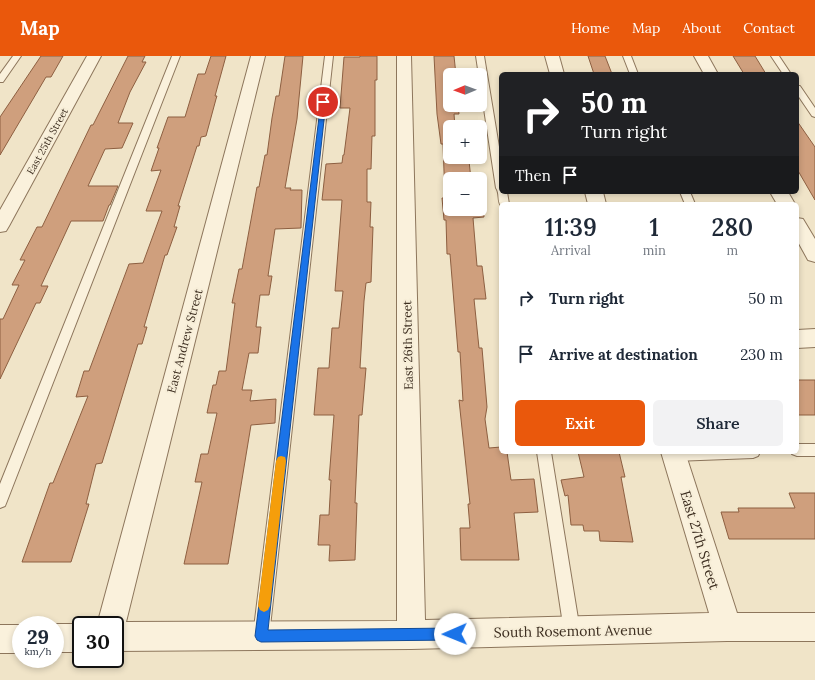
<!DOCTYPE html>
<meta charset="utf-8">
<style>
body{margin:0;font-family:Lora,serif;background:#f2f2f3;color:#1f2937;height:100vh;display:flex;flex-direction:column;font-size:15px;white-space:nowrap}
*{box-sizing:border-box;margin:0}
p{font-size:13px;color:#747a83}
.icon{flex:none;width:22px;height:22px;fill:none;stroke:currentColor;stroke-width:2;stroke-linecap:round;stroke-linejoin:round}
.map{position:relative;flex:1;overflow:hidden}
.panel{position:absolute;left:499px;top:146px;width:300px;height:252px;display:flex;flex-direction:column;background:#fff;border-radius:6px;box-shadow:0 2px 6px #0003}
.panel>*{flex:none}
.hud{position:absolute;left:499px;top:16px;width:300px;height:122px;border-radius:6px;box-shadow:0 2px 6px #0003;background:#202124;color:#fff;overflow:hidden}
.needle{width:26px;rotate:269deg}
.controls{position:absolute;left:443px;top:12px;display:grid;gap:8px}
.controls a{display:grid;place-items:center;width:44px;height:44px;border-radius:6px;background:#fff;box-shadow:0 2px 6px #0003;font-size:20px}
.speed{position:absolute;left:12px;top:560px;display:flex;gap:8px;font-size:20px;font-weight:700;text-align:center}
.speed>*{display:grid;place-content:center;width:52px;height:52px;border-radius:50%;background:#fff;box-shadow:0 2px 6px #0003;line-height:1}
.speed small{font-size:10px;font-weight:400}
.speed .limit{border:2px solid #111;border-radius:6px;background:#fff;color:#111}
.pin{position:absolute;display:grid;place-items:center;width:34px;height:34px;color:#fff;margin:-17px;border:2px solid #fff;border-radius:50%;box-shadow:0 1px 4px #0007}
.me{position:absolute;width:44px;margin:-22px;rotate:269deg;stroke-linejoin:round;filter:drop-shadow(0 0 3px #0008)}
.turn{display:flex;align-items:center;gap:14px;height:84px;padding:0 16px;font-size:18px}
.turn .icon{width:52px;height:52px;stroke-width:2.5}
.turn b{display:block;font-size:28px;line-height:34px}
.then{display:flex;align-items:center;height:38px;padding:0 16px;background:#0003;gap:8px;font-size:15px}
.eta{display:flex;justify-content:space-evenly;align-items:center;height:68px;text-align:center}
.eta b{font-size:24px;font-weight:600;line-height:28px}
.primary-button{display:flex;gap:8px;margin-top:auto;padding:8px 16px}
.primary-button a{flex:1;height:46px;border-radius:6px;background:#ea580c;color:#fff;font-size:16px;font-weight:600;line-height:46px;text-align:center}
.primary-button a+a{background:#f2f2f3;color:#1f2937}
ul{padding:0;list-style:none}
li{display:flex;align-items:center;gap:12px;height:56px;padding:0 16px}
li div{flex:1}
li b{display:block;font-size:15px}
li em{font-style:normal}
header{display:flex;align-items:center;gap:24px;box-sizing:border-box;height:56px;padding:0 20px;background:#ea580c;color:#fff}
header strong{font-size:19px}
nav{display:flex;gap:22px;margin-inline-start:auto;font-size:14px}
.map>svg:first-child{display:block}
.building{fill:#cf9f7d;stroke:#8d5f41}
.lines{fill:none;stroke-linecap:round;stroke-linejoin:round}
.lane-casing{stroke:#8d765c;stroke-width:2}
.street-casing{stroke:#8d765c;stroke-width:2}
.lane{fill:#faf1dc;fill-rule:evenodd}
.street{fill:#faf1dc;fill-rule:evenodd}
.route{fill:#1a73e8;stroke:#114b97}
.slow{fill:#f59e0b}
.labels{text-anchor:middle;stroke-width:4;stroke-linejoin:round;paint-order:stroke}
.far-street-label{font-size:10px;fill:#3d2e20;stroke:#f7eed8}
.street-label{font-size:12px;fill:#3d2e20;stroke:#f7eed8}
.near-street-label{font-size:14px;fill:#3d2e20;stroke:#f7eed8}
</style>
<header>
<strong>Map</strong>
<nav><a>Home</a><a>Map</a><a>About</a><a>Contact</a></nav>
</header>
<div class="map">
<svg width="815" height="624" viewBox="0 0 815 624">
<rect width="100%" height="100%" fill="#f0e4c8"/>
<path class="building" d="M41 0H63L51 21H46L0 99V61Z
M128 0H145L142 6H146L130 36 118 67H133L122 92 105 93 88 130H118L110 149H109L103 165H71L41 230H48L40 247H36L0 323V263H3L19 229H12L25 204H20L37 171H42L91 69H93Z
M211 0H226L215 40H217L216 43 206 80 201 81 199 90H197L178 150H180L174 171H177L167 199H165L144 271H147L142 288H138L102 407 96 408 86 448H89L71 506H22L50 427H53L88 340 76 341 84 315H89L129 208 143 207 162 155H146L161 114 151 115 159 92H157L168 61H185L198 18H205Z
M285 0H303L297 63 285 132H291L290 134H302L301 172 275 173 268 220H272L269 239H260L256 271H261L258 297H249L242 334H252L250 345 276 343 275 367 251 369 228 508H184L202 426H195L201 398H208L217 357H207L213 329H216L219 315H226L235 247H232L239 213H242L257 131H259L265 99H267L272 62 276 40H279Z
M360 0H377V24H375V80H372L371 113H367V146H371L370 171H373L371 226 366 227 364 245 360 312H366L362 359H359L355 447H357L355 504 329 505 330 489H318L320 459H329L331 424H329L334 359H314L318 312H329L332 272H339L343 235H335L342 144H322L326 108 342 107 343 99H344L350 52H340L344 1H360Z
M434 0H454L456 19H450V49H458L459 58H454L455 71H450V101H460V105H469L471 123H450V153H480V142H482L484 161 473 162 477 210H482L486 243H474L479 292H482L487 351 485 363 489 392 501 391V396H507L511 424 534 423 538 456 514 457 519 504H461L460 472H470L468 448H470L459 344 463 345 460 296H458L450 198H447L446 164H444L442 142H445L443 88H441L437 58Z
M588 0H605L612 18H594Z
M733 0H755L766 18H744Z
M797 65 815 91V144L797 113Z
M797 324H815V359H797Z
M578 396H619L625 421H621L633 486 600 485 599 475H584L583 469H571L568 439 565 440 561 424 584 421Z
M789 437H815V483H729L721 456H739L738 452H795Z"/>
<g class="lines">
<g class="lane-casing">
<path id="lane" d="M13 0H21L3 26H0V18Z
M172 0H180L7 445 5 450 0 452V428Z
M325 0H333L269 580 267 586 261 588 255 586 253 580Z
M476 0H484L501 103V136H507L509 148H501V150C497 145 500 137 496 132Z
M623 0H631L638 18H630Z
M771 0H779L791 18H783Z
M797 30H800L815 52V61L812 60 797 38Z
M680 136H690L695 148H685Z
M797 388H815V400H797L792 398 791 396H797Z
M537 396H551L580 575 578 581 572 583 566 581 564 575Z
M669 396H760L758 400 753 402 674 405 669 403 667 399Z"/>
</g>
<g class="street-casing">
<path id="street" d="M87 0H101L9 170 6 175 0 176V154Z
M251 0H265L126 566 397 565V0H411L425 564 709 557 661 396H685L737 557H815V585H727L411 593 115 595V569H97Z
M545 0H559L564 18H550Z
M694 0H708L718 18H704Z
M585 136H603L606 148H588Z
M770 136H788L795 148H777Z
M797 162 803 163 815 183V206L808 204 797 184Z
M815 273V291L797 292V274Z
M55 568H81L85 569H81V596H55V569H51Z
M0 569H22L21 597H0Z"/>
</g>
<use href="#lane" class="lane"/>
<use href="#street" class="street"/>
</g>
<path class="route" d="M321 45 326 46 268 574 455 572 459 574 461 578 459 582 455 584 261 586 257 584 255 580Z"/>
<path class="slow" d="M281 400 285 401 286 405 270 550 268 554 264 556 260 554 258 550 276 405 278 401Z"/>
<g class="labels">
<g class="far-street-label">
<text transform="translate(47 85) rotate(-61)" y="4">East 25th Street</text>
</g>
<g class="street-label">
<text transform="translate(185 285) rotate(-75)" y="4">East Andrew Street</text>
<text transform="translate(408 289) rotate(-91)" y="4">East 26th Street</text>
</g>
<g class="near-street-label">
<text transform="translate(700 484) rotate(73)" y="5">East 27th Street</text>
<text transform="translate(573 575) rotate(-1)" y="5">South Rosemont Avenue</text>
</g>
</g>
</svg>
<div class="controls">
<a><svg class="needle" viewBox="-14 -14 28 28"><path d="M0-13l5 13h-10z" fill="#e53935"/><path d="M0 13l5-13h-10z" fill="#747a83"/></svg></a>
<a>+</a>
<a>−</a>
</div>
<div class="speed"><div>29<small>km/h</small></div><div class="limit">30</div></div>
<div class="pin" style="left:323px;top:46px;background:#d93025"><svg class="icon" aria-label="arrive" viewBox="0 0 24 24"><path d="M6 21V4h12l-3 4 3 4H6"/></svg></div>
<svg class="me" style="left:455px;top:578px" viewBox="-20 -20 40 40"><circle r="19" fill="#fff"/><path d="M0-13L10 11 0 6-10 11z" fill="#1a73e8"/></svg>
<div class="hud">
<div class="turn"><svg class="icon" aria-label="right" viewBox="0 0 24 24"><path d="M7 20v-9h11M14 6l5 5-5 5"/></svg><div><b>50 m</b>Turn right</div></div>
<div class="then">Then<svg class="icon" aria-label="arrive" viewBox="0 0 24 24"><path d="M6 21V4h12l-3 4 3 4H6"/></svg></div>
</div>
<section class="panel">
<div class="eta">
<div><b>11:39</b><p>Arrival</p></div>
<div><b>1</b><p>min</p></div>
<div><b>280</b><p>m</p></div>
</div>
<ul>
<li><svg class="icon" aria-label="right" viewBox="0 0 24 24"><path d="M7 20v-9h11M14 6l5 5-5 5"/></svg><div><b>Turn right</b></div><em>50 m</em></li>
<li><svg class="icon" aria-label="arrive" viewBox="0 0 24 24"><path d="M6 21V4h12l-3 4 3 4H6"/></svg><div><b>Arrive at destination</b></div><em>230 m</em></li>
</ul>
<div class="primary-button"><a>Exit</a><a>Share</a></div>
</section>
</div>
